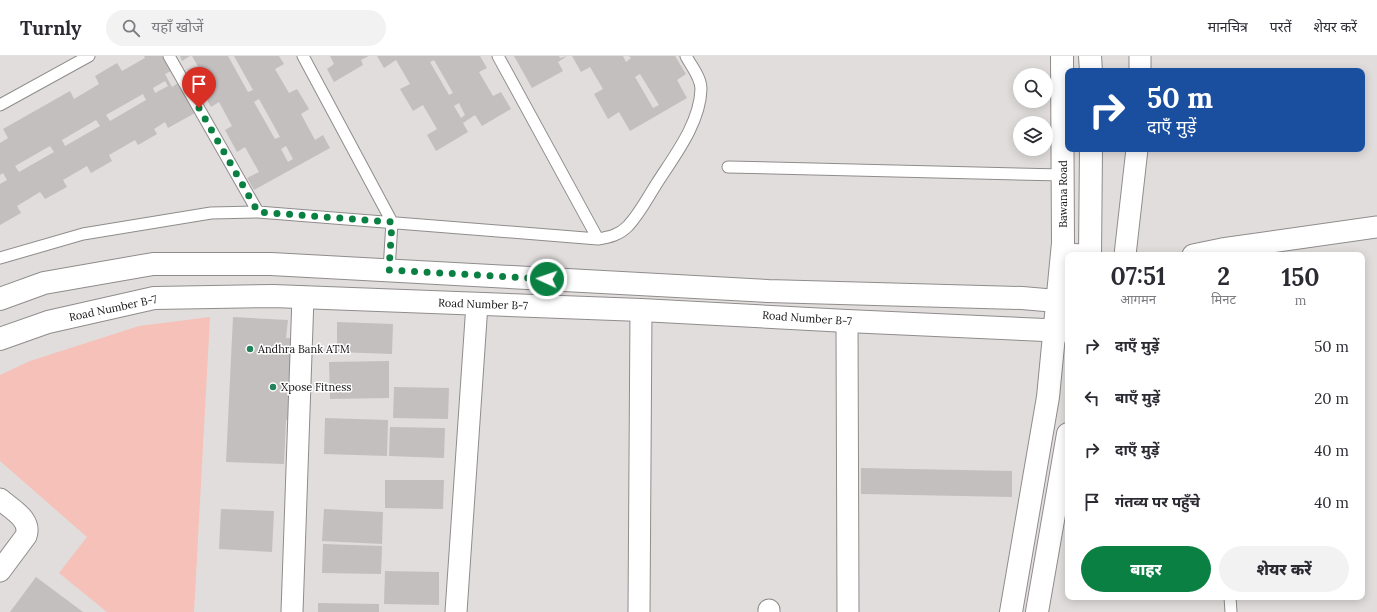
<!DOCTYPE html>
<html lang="hi">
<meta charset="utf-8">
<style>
body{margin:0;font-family:Lora,"Noto Sans Devanagari",serif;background:#f2f2f3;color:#2b2b33;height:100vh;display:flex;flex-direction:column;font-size:15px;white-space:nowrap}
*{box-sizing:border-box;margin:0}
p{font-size:13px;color:#7c7c81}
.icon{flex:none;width:22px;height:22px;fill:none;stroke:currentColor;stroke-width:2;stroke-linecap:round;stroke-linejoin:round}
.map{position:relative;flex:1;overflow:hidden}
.sheet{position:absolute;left:1065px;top:196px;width:300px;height:348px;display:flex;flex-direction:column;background:#fff;border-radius:8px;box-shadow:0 2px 10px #0003}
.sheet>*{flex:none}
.banner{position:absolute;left:1065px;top:12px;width:300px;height:84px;border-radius:8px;box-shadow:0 2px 10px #0003;background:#1a4fa0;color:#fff;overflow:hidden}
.buttons{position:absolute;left:1013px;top:12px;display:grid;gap:8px}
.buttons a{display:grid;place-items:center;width:40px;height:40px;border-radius:50%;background:#fff;box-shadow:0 2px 10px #0003;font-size:20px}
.pin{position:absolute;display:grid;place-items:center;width:34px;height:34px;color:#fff;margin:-41px -17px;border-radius:50% 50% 50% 0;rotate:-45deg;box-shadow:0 0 4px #0007}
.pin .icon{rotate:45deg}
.me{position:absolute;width:44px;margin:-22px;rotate:273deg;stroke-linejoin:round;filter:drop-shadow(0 0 3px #0008)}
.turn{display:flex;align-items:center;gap:14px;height:84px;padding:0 16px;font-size:18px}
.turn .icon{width:52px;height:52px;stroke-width:2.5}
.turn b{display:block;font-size:28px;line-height:34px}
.eta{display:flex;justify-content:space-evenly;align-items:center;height:68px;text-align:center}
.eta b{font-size:24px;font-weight:800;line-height:28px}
.button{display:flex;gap:8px;margin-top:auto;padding:8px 16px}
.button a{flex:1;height:46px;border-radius:24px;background:#0b8043;color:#fff;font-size:16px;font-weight:800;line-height:46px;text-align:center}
.button a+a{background:#f2f2f3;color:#2b2b33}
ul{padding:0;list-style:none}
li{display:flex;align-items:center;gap:12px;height:52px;padding:0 16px}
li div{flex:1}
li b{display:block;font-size:15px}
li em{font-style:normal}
header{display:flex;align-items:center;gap:24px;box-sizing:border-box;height:56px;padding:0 20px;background:#fff;border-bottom:1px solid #e1e1e2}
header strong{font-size:19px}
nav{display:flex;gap:22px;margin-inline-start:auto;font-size:14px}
.search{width:280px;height:36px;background:#f2f2f3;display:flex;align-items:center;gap:10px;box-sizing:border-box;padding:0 14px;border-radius:22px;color:#7c7c81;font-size:15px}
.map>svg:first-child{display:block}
.green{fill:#f6c1b8}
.building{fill:#c3bfbe;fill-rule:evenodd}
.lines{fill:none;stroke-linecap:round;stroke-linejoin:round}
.service-casing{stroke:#908c8c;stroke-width:13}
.minor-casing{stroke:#908c8c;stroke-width:23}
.tertiary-casing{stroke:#908c8c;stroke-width:24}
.secondary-casing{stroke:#908c8c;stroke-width:24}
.service{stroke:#fff;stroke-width:11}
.minor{stroke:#fff;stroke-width:21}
.tertiary{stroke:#fff;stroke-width:22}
.secondary{stroke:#fff;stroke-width:22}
.route{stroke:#0b8043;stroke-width:7;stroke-dasharray:0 12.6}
.poi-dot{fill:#22825a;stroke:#fff;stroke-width:1.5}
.labels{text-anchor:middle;stroke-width:3;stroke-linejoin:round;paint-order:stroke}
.street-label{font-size:11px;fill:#131111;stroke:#fff}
.poi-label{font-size:11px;fill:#131111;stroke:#fff;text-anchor:start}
</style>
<header>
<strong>Turnly</strong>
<div class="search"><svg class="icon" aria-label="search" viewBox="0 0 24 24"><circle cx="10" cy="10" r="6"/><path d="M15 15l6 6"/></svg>यहाँ खोजें</div>
<nav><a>मानचित्र</a><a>परतें</a><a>शेयर करें</a></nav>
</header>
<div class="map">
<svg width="1377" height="556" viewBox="0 0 1377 556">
<rect width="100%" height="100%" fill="#e1dddd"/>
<path class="green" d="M210 261 194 556H107L59 517 87 481 0 405V319L30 305 139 270Z"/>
<path class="building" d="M144 0H162L171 15 165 18 172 31 178 27 195 57 168 72 165 66 154 73 157 78 138 89 135 84 109 99 112 105 91 117 87 110 63 124 67 131 45 143 40 136 17 150 21 157 0 169V128L7 124 3 117 0 119V87L8 82 3 73 70 35 74 43 99 28 95 20 117 7 122 15 145 2ZM165 25 168 30 155 37 153 32ZM143 38 146 44 110 65 106 59ZM96 64 100 70 65 90 62 84ZM50 90 54 96 19 116 15 110Z
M180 0H190L182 5Z
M192 0H228L248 36 253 34 234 0H279L284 8 275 13 289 37 297 33 309 53 301 58 315 84 323 79 330 92 254 134 247 122 259 116 245 91 237 96 225 74 232 70 219 46 211 51 198 27 205 23ZM259 43 280 81 275 83 254 46ZM286 90 293 103 288 106 281 93Z
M330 0H369L361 4 363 9 334 26 327 13 334 8Z
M377 0H480L487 12 479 16 493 40 501 36 511 53 482 70 475 59 463 67 468 76 436 95 427 79 437 73 423 49 413 55 400 33 410 28 396 4 384 12ZM434 4 453 37 449 39 430 6ZM459 47 465 59 461 62 454 50Z
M514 0H559L560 2 567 0 558 6 563 15 532 32Z
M572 0H623L626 6 631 2 629 0H675L686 18 677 24 687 42 630 75 619 56 608 63 594 38 603 33 590 11 581 16ZM640 18 659 49 653 52 635 21Z
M233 261 288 264 286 282H293L289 364H286L284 408 226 406Z
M337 266 393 268 392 298 337 296Z
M389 305V342L330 343 329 306Z
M394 331 449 332 448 363 393 362Z
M325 362 388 364 387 400 324 398Z
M390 371 445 372 444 402 389 400Z
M861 412 1012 415V441L861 438Z
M385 424H444L443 453 385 452Z
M221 453 274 455 272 496 219 493Z
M324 453 383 456 382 488 322 485Z
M323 488 382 490 381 518 322 517Z
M385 515 439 516V549L384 548Z
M36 521 83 556H10Z
M318 547 379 548V556H318Z"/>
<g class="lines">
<g class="service-casing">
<path id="service" d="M169 0 258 156
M303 0 392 166 389 214
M498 0 598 183
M0 49 89 0
M728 111 1063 119
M0 202 83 178 211 157 258 156 598 183C610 181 619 179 628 170 640 157 648 141 657 127 675 99 700 67 701 33 701 21 691 10 686 0
M1230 541 1231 556"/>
</g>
<g class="minor-casing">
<path id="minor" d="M1140 15V0
M1062 198 1084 199
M1125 199 1137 93
M1193 199 1222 193 1377 171
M847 265 848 556
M0 443C11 453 32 463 26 480L0 515
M769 554V556
M292 556 303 241
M456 556 477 248
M639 556 641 254"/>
</g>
<g class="tertiary-casing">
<path id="tertiary" d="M0 243 44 227 153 208H271L768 235 1022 242 1068 246
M0 283 48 266 154 242 273 240 641 254 847 265 1068 275"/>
</g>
<g class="secondary-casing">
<path id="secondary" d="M1090 0 1091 15
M1090 199 1091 93
M1011 556 1048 341 1063 187 1062 0
M1037 556 1068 378"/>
</g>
<use href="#service" class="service"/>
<use href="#minor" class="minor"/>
<use href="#tertiary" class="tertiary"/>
<use href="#secondary" class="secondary"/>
</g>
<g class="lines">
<path class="route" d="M199 52 258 156 392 166 389 214 547 223"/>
</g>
<g class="poi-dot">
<circle cx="250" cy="293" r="4"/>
<circle cx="273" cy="331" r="4"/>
</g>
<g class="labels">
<g class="street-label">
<text transform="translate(1063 138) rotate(-90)" y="4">Bawana Road</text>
<text transform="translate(483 248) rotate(2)" y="4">Road Number B-7</text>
<text transform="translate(113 252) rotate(-12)" y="4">Road Number B-7</text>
<text transform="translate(807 262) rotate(4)" y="4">Road Number B-7</text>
</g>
<g class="poi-label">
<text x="258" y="297">Andhra Bank ATM</text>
<text x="281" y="335">Xpose Fitness</text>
</g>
</g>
</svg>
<div class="buttons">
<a><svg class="icon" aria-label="search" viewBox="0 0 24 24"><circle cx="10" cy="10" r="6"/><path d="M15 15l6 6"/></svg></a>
<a><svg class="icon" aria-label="layers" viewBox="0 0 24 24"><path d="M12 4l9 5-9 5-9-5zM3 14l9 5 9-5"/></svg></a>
</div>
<div class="pin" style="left:199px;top:52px;background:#d93025"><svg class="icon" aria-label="arrive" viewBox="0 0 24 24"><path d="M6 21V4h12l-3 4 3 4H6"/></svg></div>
<svg class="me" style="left:547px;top:223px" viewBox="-20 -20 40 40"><circle r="17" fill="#0b8043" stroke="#fff" stroke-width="3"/><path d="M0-11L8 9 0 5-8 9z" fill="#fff"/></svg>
<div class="banner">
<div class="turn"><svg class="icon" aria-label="right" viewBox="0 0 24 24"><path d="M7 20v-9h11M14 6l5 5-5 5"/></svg><div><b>50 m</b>दाएँ मुड़ें</div></div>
</div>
<section class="sheet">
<div class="eta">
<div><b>07:51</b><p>आगमन</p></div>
<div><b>2</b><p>मिनट</p></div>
<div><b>150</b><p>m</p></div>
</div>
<ul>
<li><svg class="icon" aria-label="right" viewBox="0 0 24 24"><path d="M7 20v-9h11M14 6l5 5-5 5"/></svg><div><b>दाएँ मुड़ें</b></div><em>50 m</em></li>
<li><svg class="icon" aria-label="left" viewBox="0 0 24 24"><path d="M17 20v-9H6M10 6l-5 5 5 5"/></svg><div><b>बाएँ मुड़ें</b></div><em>20 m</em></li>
<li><svg class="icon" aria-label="right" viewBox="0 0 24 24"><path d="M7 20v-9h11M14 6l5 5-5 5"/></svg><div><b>दाएँ मुड़ें</b></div><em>40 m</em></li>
<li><svg class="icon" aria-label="arrive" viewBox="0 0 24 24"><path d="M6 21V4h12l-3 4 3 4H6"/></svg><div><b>गंतव्य पर पहुँचे</b></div><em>40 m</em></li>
</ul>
<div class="button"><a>बाहर</a><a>शेयर करें</a></div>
</section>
</div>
